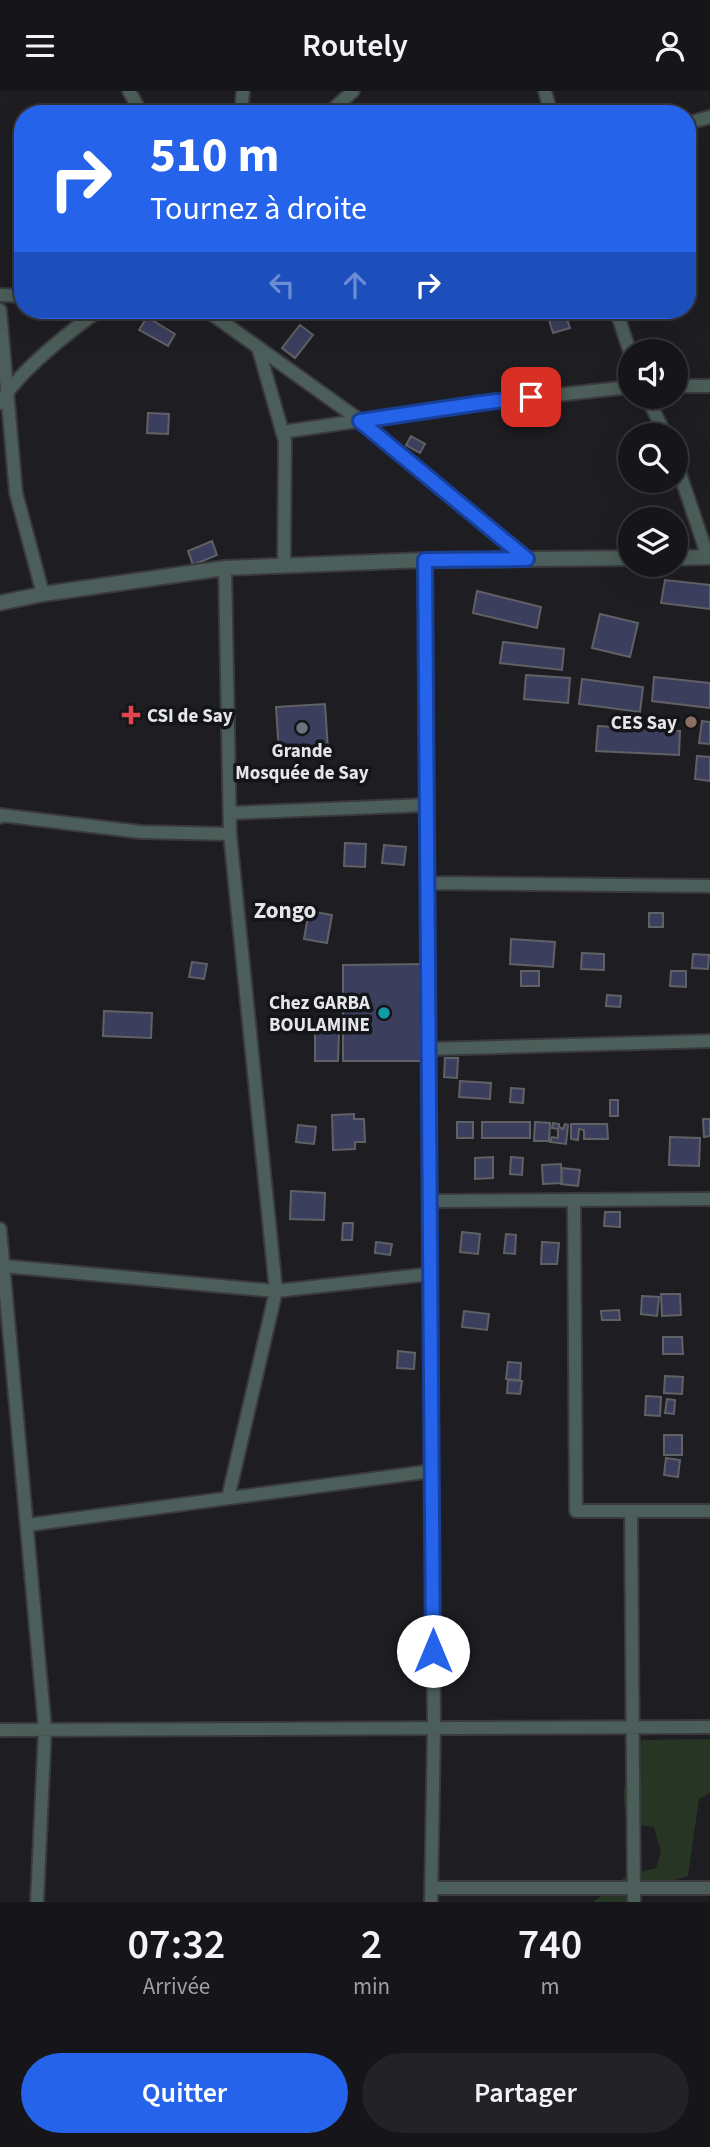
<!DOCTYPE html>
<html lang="fr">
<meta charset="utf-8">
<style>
body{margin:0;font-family:"Source Sans 3",sans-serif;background:#232327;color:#f1f3f6;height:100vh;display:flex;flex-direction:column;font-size:26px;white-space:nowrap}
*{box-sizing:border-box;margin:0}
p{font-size:23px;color:#9e9fa2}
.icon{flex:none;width:38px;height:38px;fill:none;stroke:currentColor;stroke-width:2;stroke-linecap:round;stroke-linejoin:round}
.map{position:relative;height:1811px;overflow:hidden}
.details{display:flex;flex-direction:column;background:#16161a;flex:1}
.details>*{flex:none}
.guide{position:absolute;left:14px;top:14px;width:682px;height:214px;border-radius:28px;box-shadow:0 7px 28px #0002,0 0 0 2px #353539;background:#2563eb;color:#fff;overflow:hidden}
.tools{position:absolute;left:618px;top:248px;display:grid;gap:14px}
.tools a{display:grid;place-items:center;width:70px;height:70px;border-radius:50%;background:#16161a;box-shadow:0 7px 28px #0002,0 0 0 2px #353539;font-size:35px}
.pin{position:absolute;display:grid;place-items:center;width:60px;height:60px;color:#fff;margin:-30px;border-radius:14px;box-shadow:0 4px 10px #0006}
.me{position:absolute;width:77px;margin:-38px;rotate:0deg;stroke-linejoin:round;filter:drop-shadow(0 0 5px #0008)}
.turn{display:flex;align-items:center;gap:24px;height:147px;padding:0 21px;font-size:32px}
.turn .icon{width:91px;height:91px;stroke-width:2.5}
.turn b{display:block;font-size:49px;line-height:60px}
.lanes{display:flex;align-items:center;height:66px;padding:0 21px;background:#0003;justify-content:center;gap:35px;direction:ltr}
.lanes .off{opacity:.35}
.eta{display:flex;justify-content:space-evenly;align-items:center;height:119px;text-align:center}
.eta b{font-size:42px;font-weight:600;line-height:49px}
.cta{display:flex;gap:14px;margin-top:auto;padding:14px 21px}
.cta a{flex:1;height:80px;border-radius:42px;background:#2563eb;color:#fff;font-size:28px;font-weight:600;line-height:80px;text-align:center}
.cta a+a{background:#232327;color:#f1f3f6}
header{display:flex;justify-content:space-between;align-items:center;height:91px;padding:0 21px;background:#16161a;font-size:32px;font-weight:600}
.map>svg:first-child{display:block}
.green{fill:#263524}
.building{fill:#3b3e5d;stroke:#606165;stroke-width:2}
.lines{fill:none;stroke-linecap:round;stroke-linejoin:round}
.minor-casing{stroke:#3a3a3e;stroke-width:16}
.tertiary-casing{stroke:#3a3a3e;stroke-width:18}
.minor{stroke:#4c5e59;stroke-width:12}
.tertiary{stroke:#4c5e59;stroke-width:14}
.route-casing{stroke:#184099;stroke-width:18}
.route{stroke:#2563eb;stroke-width:12}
.health-dot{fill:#e0444e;stroke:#141518;stroke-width:2.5}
.education-dot{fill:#8d6e63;stroke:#141518;stroke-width:2.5}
.worship-dot{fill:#6b7280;stroke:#141518;stroke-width:2.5}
.culture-dot{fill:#0f9aa8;stroke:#141518;stroke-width:2.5}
.labels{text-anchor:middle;stroke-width:7;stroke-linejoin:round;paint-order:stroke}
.poi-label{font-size:19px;font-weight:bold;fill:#e5e6e8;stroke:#141518;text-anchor:end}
.quarter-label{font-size:23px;font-weight:bold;fill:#e5e6e8;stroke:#141518}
</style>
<header><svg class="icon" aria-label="menu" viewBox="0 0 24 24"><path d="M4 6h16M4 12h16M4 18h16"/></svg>Routely<svg class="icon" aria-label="person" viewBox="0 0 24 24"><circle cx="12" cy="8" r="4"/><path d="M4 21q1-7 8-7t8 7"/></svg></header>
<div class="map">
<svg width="710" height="1811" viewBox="0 0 710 1811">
<rect width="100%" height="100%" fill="#1e1e22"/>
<path class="green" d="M710 1648V1702L699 1708 688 1785 650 1797 632 1811H593L628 1784 656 1777 661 1761 654 1736 627 1732C625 1717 621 1702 627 1686 633 1670 639 1668 642 1649Z"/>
<path class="building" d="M558 219H564L570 237 553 242 547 222Z
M147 226 175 243 168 255 139 239Z
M300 234 313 244 295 267 282 257Z
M148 322 169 323 168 343 147 342Z
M411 345 425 353 420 362 406 354Z
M212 450 217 464 193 474 188 460Z
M665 489 710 494V518L661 512Z
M477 500 541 516 537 537 473 522Z
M600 523 638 532 630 566 592 557Z
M503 551 564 558 562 579 500 572Z
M526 584 570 587 568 612 524 608Z
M654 586 710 592V617L652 610Z
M582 588 643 596 640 621 579 613Z
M325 613 328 659 279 662 276 616Z
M702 630 710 631V653L699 652Z
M598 635 680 640 679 664 596 660Z
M697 665 710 666V690L695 688Z
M345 752 366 753 365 776 344 775Z
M384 754 406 756 404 774 382 772Z
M309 820 332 824 327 852 304 848Z
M649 822H663V836H649Z
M511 848 555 851 553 876 510 873Z
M582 862 604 863V879L581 878Z
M693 863 709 864 708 878 692 877Z
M192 871 207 873 204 888 189 886Z
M425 873 426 970H343V874Z
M521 880H539V895H521Z
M671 880H686V896L670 895Z
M607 904 621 905 620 916 606 915Z
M104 920 152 922 151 947 103 945Z
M315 941H339L338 970H315Z
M445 967H458L457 987 444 986Z
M460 990 491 992 490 1008 459 1006Z
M511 997 524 998 523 1012 510 1011Z
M610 1009H618V1025H610Z
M354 1023V1028H364L365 1051H355V1058L333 1059 332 1024Z
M703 1028H710V1045L704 1046Z
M457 1031H473V1047H457Z
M482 1031H530V1047H482Z
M535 1031 550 1032 549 1050H534Z
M553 1032 559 1033V1036L563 1038 565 1033 568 1034 566 1053 550 1051 552 1046 558 1047V1038L552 1037Z
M571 1033H607L608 1048H584V1039L579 1038 578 1049 571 1048Z
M298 1034 316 1036 314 1053 296 1051Z
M670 1046 700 1047 699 1075 669 1074Z
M493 1066V1087L475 1088V1067Z
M511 1066 523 1067 522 1084 510 1083Z
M561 1073 562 1092 543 1093 542 1074Z
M562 1077 580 1079 578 1095 561 1093Z
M291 1100 325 1102 324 1129 290 1128Z
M605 1121H620V1136L604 1135Z
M343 1132H353L352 1149H342Z
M462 1141 480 1143 478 1163 460 1161Z
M506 1143 516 1144 515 1163 504 1162Z
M376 1151 392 1153 390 1164 375 1162Z
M542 1151 559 1152 557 1173H541Z
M661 1203H680L681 1224 662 1225Z
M642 1205 659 1206 657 1225 641 1223Z
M619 1219 620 1229H602L601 1220Z
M464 1220 489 1223 487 1239 462 1236Z
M663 1246H682L683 1263H663Z
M398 1260 415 1262 414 1278 397 1277Z
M508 1271 521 1272 520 1289 506 1288Z
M665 1285 683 1286 682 1303 664 1302Z
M508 1289 522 1290 520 1303 507 1302Z
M646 1305 661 1306 660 1325 645 1324Z
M667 1308 675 1309 674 1323 665 1322Z
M664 1344H682V1364H664Z
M666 1367 680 1369 678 1386 664 1384Z"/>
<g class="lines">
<g class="minor-casing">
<path id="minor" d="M129 0 142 23
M545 0 551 23
M241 23 243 0
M328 23 353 0
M688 32 710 26
M0 204 23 205
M0 219 16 402 43 503
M206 219 361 330 527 468
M616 219 630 261
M258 256 285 350 284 474
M676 295H710
M647 306 666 345
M0 312C21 278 67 243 99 219
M282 341 481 312 630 296
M676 371 708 466
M425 469 434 1637 431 1811
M225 477 230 743 276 1200 228 1407
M230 722 427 714
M0 726V724L141 741 230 743
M428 792 710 795
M429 958 710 950
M574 1109 576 1420H710
M430 1110 710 1108
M0 1138 45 1638 37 1811
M3 1175 276 1200 430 1183
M631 1420 634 1811
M27 1434 432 1380
M0 1639 710 1636
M431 1797H710"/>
</g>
<g class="tertiary-casing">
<path id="tertiary" d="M676 467 710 466
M0 512 43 503 225 477 425 469 630 467"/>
</g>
<use href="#minor" class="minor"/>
<use href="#tertiary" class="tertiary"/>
</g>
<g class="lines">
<g class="route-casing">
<path id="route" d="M433 1560 425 469 527 468 360 330 481 312 531 306"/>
</g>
<use href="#route" class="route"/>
</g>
<path class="health-dot" d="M127.5 613.5h7v7h7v7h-7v7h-7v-7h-7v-7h7z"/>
<circle class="education-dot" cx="691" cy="631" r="7"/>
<circle class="worship-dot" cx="302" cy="637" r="7"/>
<circle class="culture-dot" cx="384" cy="922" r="7"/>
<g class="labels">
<g class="poi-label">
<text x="147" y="631" text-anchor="start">CSI de Say</text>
<text x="677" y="638">CES Say</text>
<text x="302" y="666" text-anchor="middle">Grande<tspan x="302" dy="22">Mosquée de Say</tspan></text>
<text x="370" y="918">Chez GARBA<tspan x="370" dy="22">BOULAMINE</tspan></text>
</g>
<g class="quarter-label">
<text x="285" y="827">Zongo</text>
</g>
</g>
</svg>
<div class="tools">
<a><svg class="icon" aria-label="sound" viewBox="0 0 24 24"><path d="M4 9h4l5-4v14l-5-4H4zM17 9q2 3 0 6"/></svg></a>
<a><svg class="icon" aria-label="search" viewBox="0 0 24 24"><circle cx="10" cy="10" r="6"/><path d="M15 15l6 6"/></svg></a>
<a><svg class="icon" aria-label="layers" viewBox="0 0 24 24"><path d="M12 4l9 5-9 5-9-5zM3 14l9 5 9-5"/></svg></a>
</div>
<div class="pin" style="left:531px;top:306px;background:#d93025"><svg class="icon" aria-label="arrive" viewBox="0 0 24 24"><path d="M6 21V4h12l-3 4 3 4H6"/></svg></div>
<svg class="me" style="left:433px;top:1560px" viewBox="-20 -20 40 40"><circle r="19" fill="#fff"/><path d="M0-13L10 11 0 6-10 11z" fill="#2563eb"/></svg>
<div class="guide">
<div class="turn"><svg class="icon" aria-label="right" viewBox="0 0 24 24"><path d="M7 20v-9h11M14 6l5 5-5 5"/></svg><div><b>510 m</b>Tournez à droite</div></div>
<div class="lanes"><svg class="icon off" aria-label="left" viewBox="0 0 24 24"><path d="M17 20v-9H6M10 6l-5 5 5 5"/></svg><svg class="icon off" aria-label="ahead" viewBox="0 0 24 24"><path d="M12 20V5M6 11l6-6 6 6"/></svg><svg class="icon" aria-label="right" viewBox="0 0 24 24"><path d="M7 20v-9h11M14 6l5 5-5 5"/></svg></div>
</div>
</div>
<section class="details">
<div class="eta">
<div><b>07:32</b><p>Arrivée</p></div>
<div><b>2</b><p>min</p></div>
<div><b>740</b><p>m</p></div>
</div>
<div class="cta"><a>Quitter</a><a>Partager</a></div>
</section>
